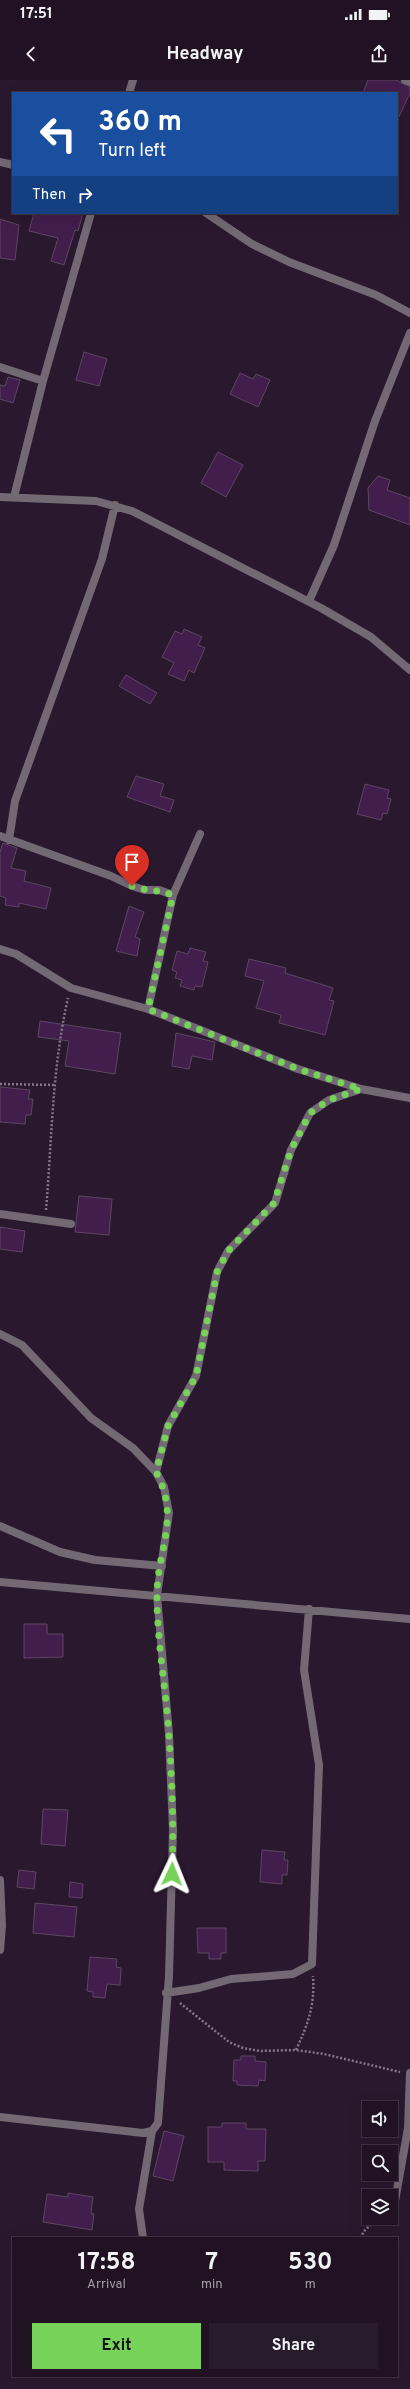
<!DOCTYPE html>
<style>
body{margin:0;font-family:Overpass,sans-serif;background:#281b2b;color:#f1f3f6;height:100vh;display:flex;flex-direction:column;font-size:15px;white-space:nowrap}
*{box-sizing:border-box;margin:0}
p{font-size:13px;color:#a29ea6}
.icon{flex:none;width:22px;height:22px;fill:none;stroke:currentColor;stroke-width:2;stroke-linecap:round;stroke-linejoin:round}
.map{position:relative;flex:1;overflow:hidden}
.side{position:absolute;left:12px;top:2157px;width:386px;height:140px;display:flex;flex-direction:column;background:#201223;border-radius:0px;box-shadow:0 4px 16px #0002,0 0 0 1px #3d3241}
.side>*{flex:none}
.guide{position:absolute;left:12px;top:12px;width:386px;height:122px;border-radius:0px;box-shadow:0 4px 16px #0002,0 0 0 1px #3d3241;background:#1a4fa0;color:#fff;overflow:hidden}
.tools{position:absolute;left:362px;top:2021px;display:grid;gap:8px}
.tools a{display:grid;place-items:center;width:36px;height:36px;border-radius:0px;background:#201223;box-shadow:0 4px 16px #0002,0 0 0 1px #3d3241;font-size:20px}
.pin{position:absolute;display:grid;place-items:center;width:34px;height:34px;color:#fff;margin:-41px -17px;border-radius:50% 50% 50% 0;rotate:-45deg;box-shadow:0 0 4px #0007}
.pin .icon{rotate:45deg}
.me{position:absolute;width:44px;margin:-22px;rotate:2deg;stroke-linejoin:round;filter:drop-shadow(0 0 3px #0008)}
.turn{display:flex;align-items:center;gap:14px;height:84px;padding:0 20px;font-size:18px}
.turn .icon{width:52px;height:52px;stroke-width:2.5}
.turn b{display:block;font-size:28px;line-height:34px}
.then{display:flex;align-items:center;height:38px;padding:0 20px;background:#0003;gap:8px;font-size:15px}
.eta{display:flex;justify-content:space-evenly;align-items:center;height:68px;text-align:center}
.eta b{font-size:24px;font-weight:700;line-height:28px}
.button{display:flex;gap:8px;margin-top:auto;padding:8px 20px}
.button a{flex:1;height:46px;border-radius:0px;background:#77d259;color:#111;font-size:16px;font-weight:700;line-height:46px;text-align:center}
.button a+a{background:#281b2b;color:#f1f3f6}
.status{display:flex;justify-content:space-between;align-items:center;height:28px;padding:0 20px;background:#201223;direction:ltr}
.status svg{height:11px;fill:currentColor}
header{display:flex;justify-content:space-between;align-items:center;height:52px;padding:0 20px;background:#201223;font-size:18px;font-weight:700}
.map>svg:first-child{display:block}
.building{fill:#421e4c;stroke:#5c4761}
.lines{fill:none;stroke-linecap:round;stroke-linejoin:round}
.path{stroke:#857689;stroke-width:2.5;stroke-dasharray:2 2;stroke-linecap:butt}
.street{stroke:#736975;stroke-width:8}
.route{stroke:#77d259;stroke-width:7;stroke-dasharray:0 12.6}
</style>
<div class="status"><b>17:51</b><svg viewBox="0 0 49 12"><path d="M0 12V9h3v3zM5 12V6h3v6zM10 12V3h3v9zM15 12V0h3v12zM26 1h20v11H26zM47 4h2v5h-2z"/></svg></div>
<header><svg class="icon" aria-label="back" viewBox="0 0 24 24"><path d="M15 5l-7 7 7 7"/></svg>Headway<svg class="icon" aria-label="share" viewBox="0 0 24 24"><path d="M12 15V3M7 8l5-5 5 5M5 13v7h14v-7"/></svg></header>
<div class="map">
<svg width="410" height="2309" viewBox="0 0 410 2309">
<rect width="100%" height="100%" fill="#2a182f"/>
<path class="building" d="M368 0H396L410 7V13L397 41V13H363Z
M34 133H83L78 151 75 150 64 185 51 181 58 158 29 151Z
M0 139 19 145 15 180 0 178Z
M84 272 107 279 99 306 76 300Z
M240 293 253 299 256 294 270 300 258 327 230 314Z
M8 297 20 300 13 323 0 319V305L5 306Z
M218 372 243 385 226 417 201 403Z
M378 396 390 400 387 410 410 418V445L369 430 368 408Z
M184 549 202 557 198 565 205 568 194 593 189 590 184 601 168 594 174 583 162 577 175 551 182 554Z
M126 595 157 613 150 624 119 606Z
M136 696 164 704 160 716 174 720 170 732 127 717Z
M365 704 389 710 387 718 391 719 387 734 383 733 381 740 357 734Z
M3 763 17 768 11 788 26 791 24 801 51 808 46 829 19 823V827L5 825 6 818 0 816V772Z
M129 826 144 832 135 857 140 859 137 876 116 871Z
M190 868 206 872 203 881 208 882 202 907 195 906 194 910 180 906 182 900 175 898 177 892 172 890 177 871 188 874Z
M249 879 286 888 285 893 333 908 329 920 334 921 325 955 279 943 281 935 256 928 264 901 245 896Z
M40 941 121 953 115 994 65 986 69 961 38 957Z
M176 953 215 962 212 980 192 976 189 989 172 986Z
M0 1007 30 1010 28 1019H33L31 1035H26L25 1044 0 1042Z
M79 1116 112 1119 109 1155 75 1152Z
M0 1147 25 1151 22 1172 0 1169Z
M24 1544H47V1554H63V1577L24 1578Z
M43 1729 68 1730 65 1766 41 1764Z
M262 1770 285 1772 284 1780H288L287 1795H282V1804L260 1802Z
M19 1790 36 1792 34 1809 17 1807Z
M70 1802 83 1804 82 1818 69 1817Z
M35 1823 77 1827 74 1857 33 1853Z
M197 1848H226V1873H221V1879H209V1873H198Z
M90 1877 117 1879 116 1887 121 1888 120 1905 107 1904 105 1918 93 1917V1912L87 1911Z
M241 1976H255V1981L266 1982 265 2001 259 2000 258 2006 237 2005V2001H233L234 1980H241Z
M222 2043H246V2049H266L265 2081H258V2091L224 2090V2082H208V2047H222Z
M164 2051 184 2056 173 2101 153 2096Z
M68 2113 93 2117 91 2133 94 2134 92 2150 43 2142 47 2114 68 2117Z"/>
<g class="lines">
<path class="path" d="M0 1004 55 1005
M46 1130C52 1059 52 988 68 918
M180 1923 229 1962 243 1968 260 1971 296 1970 324 1974 400 1992
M296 1970C308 1944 315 1926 313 1896
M360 2158 365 2150 379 2138"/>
<path class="street" d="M405 0 410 2
M129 13 133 0
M0 82 13 85
M206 133 252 164 289 182 376 215 410 233
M0 287 43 301
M0 417 96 421 132 431 321 528 371 557 410 590
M14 417 43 301 91 133
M309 521 334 465 375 341 410 253
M0 756 111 796 132 806 145 810H159L173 815
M9 760 15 721 102 479 115 425
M0 869 16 874 71 908 148 929 298 989 361 1009 410 1018
M148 929 173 815 200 754
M0 1134 71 1144
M0 1254 22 1265 91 1338 133 1368 156 1392 164 1407 169 1433 157 1515 169 1654 173 1750 169 1896 158 2043 152 2051 143 2053 0 2037
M156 1392 168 1346 196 1296 217 1192 228 1171 275 1123 291 1070 310 1033 329 1020 361 1009
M0 1446 60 1472 95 1480 162 1486
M0 1502 410 1539
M0 1800 2 1846 0 1870
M166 1913 199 1908 231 1899 293 1894 312 1884 319 1685 304 1590 309 1529
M395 2121 408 2048 410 1993
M143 2158 139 2129 152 2051"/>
</g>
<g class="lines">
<path class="route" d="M132 806C146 811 159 810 173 815L148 929 298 989 361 1009 329 1020 310 1033 291 1070 274 1123 228 1171 217 1192 196 1296 168 1346 156 1392C181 1439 157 1468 157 1516 157 1562 166 1609 169 1655 172 1701 174 1748 172 1794"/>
</g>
</svg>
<div class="tools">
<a><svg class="icon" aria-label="sound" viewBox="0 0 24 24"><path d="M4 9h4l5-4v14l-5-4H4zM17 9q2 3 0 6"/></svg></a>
<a><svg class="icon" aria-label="search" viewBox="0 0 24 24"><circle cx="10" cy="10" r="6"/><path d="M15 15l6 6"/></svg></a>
<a><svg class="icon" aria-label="layers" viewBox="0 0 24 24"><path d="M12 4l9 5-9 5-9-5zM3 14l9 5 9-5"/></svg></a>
</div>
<div class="pin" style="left:132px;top:806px;background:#d93025"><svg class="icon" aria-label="arrive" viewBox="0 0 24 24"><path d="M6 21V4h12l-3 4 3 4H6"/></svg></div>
<svg class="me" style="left:172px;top:1794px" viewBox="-20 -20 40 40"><path d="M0-17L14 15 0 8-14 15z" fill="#77d259" stroke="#fff" stroke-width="4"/></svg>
<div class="guide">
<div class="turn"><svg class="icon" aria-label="left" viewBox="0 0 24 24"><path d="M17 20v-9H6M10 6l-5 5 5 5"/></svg><div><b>360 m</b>Turn left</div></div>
<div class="then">Then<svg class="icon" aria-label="right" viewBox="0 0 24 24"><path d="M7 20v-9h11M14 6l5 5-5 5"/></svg></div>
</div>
<section class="side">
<div class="eta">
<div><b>17:58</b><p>Arrival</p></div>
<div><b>7</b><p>min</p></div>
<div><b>530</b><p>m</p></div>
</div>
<div class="button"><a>Exit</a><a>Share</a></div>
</section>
</div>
